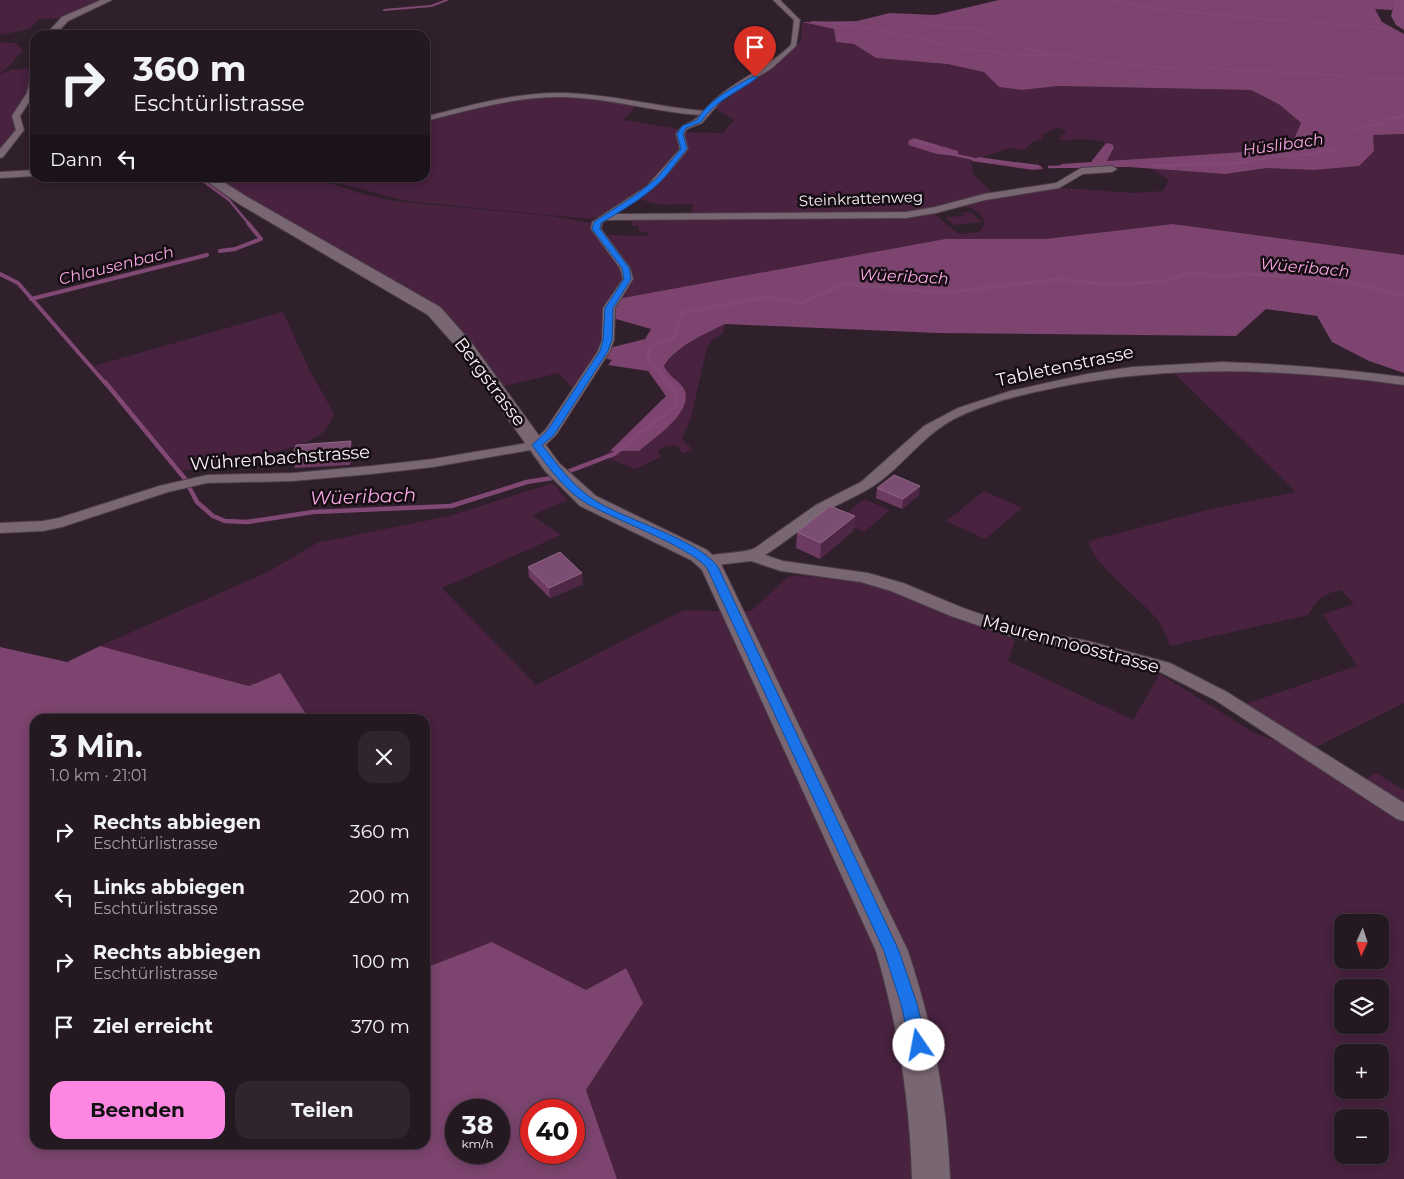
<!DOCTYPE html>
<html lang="de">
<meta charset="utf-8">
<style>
body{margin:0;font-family:Montserrat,sans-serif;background:#30252e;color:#f1f3f6;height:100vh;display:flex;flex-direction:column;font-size:19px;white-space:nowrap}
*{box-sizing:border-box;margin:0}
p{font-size:16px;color:#a3a0a5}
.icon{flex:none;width:28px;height:28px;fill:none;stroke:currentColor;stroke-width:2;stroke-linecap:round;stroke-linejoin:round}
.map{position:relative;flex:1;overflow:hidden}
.sheet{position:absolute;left:30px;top:714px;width:400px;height:435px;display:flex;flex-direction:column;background:#241821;border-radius:15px;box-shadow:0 2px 12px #0003,0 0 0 1px #41373f}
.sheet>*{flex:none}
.banner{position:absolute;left:30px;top:30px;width:400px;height:152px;border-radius:15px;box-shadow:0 2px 12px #0003,0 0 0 1px #41373f;background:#241821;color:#f1f3f6;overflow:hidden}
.needle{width:32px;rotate:183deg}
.buttons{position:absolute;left:1334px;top:914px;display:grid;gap:10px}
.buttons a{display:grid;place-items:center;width:55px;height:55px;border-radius:10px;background:#241821;box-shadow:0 2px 12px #0003,0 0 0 1px #41373f;font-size:25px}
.speed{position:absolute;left:445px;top:1099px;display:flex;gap:10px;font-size:25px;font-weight:700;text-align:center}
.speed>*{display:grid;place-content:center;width:65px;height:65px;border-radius:50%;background:#241821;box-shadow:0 2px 12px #0003,0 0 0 1px #41373f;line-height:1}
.speed small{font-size:12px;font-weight:400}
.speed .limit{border:8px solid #d22;background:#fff;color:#111}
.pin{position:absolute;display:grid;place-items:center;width:42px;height:42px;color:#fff;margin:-51px -21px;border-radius:50% 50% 50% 0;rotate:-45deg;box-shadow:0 0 5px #0007}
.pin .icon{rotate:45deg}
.me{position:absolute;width:55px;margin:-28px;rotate:348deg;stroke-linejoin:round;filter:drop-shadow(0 0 4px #0008)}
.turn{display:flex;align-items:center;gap:18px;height:105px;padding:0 20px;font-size:22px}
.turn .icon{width:65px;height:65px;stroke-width:2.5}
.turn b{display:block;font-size:35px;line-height:42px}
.then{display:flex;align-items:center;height:48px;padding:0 20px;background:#0003;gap:10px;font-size:19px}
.round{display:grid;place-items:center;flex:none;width:52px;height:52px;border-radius:15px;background:#30252e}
.overview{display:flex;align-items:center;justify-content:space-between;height:85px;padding:0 20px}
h1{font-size:30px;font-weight:700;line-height:38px}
.action{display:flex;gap:10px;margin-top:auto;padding:10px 20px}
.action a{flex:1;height:58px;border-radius:15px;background:#fd86e2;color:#111;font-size:20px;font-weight:700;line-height:58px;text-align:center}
.action a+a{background:#30252e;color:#f1f3f6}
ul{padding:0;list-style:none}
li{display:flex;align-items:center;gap:15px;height:65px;padding:0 20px}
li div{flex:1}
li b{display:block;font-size:19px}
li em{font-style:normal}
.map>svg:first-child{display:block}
.green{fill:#48223f;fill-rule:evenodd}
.forest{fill:#7c446e;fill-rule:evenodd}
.water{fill:#814874}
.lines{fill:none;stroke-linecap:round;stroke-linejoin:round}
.stream-far3{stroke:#814874;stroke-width:2}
.stream-far2{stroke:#814874;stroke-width:2.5}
.stream-far1{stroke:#814874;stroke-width:4}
.stream{stroke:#814874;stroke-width:4.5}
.street-casing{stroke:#4a3d46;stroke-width:2}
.secondary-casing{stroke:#4a3d46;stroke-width:2}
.street{fill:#796673;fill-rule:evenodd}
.secondary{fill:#796673;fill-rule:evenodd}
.wall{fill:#6d3a61}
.shaded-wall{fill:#4e2745}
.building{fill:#7c4d72;stroke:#906787}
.route{fill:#1a73e8;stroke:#114b97}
.labels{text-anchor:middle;stroke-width:5;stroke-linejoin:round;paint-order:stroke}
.far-street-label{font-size:15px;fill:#fcf0f8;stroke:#140d12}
.far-water-label{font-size:16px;font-style:italic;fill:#faa5e4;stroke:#140d12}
.street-label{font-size:18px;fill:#fcf0f8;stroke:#140d12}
.water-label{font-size:19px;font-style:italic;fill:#faa5e4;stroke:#140d12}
</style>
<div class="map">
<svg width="1404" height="1179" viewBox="0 0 1404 1179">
<rect width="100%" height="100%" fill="#30202c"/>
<path class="green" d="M0 0H103L64 18 39 19 30 29 0 35Z
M802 22 834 29 836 42 854 44 876 58 947 64 984 72 999 87 1022 90 1058 86 1251 90 1280 105 1301 123 1293 141 1243 152 1106 161 1113 151 1109 144C1092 136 1075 141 1058 140L1067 130 1057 128 1041 135 1044 139 1034 141 1024 150 1009 148 971 161 973 174 996 196 1047 187 1134 193 1163 191 1169 180 1152 169 1225 174 1267 168 1314 170 1373 135 1404 134V255L1173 224 1045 239H945L617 299 632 277V272L607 235 648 236 647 232H639L638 226H632L631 220 691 218 693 204 661 205 639 199 664 177 687 145 684 132 723 133 734 120 714 108 793 50 801 41ZM960 206C971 206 982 213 985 224L979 232 959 234 932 212Z
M0 42 15 43 24 51C14 57 11 68 0 73Z
M35 68 28 89 13 116 16 131 0 150V74L10 70Z
M558 96 593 98 636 106 624 120 679 129 678 136 680 148C659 176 627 213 590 219L407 201 338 183 354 178H425V120L503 101Z
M214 178H314L366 195 395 201 552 216 590 223V228L621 267 623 277 620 284 612 292 606 309 604 343 573 389 559 373 501 387 443 314Z
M971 212 982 222 953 225 945 217 964 216 962 213Z
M283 312 309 369 334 414C331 421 328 429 322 433 303 451 212 465 182 471L94 366Z
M725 324 723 333 712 340 707 347 691 418 682 439 693 450 683 453 678 447C670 444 662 446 658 452L661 457 635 469 603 456 610 451H639L683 388 667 372 664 366C676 346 705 334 725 324Z
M1214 366 1404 382V703L1310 750 1242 705 1357 666 1323 614 1354 604 1341 590C1324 593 1316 600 1308 615L1170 646C1167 636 1163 627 1156 618 1142 600 1090 562 1089 542L1096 539 1211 509 1296 492 1169 368Z
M553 483 567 500 532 515 561 535 442 588 536 685 684 610 724 611 891 977 917 1179H617L586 1090 643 1003 625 968 586 990 492 942 425 968V719H309L280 673 249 686 100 646 268 572 317 543 449 516Z
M984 491 1022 508 985 539 946 521Z
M864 499 890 510 864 532 838 520Z
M789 576 855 578 895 591 1015 640 1008 661 1133 720 1160 674 1256 734 1292 746 1404 817V1179H944L933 1056 741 611H751ZM1342 922H1380V960H1342ZM1342 988H1380V1025H1342ZM1342 1052H1380V1090H1342ZM1342 1118H1380V1155H1342Z
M1376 773 1404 790V810L1360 782Z"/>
<path class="forest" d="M999 0H1396L1392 10 1375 9 1382 22 1404 34V134L1373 135 1374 151 1359 166 1314 170 1267 168 1225 174 1129 167 1060 168 1061 164 1091 162 1106 143 1112 144 1114 147 1107 161 1243 152 1293 141 1301 123 1280 105 1251 90 1058 86 1022 90 999 87 984 72 947 64 876 58 854 44 836 42 834 29 802 22 857 21 890 13 935 15Z
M914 138 958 151V156L937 154 908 145 909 140Z
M979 157 1041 166 1043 169 1033 170 971 161Z
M1173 224 1404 255V373L1369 361 1332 342 1317 316 1266 309 1236 336 937 333 725 324C705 334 676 346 664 366 668 376 679 380 684 389 695 412 654 438 639 451H610L666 396 648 371 608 365 612 360 604 358 609 348 645 339 651 329 616 319 613 315 617 299 945 239H1045Z
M100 646 249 686 280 673 309 719H35V1144H425V968L492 942 586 990 626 968 643 1003 586 1090 617 1179H0V647L67 662ZM456 1110H499V1152H456ZM531 1110H574V1152H531Z"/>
<path class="water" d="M1395 0H1404V30L1396 25 1391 16Z"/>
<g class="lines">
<path class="stream-far3" d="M1106 0 1158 9 1297 22
M384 10 431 6 447 0
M813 22 842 24 911 36 964 50 992 51 1009 56 1061 54 1101 62 1179 69
M920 22 951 28H973L1011 39 1018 45 1042 53
M1310 22 1384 28
M1197 71 1206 68 1349 76
M1368 78 1404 79"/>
<path class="stream-far2" d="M915 141 936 146 942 152 974 159 1038 166
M1153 166 1242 163 1276 156 1318 154 1315 151 1333 150 1353 129 1384 123 1385 120 1404 116
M1049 167 1111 166
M199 178 229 200 249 224"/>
<path class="stream-far1" d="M220 251 235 249 261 239 248 223
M0 274 18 283 106 384
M31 299 207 255
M669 384 647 356 652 345 674 338 682 313 765 297 802 303 843 284 943 293 1061 279 1109 285 1167 281 1190 272 1224 277 1243 274 1338 280 1404 295"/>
<path class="stream" d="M105 382 186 480
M567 472 614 454 676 405V393L668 382
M188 485 197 502 213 516 225 521 247 522 313 512 451 506 527 482 552 478"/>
<g class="street-casing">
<path id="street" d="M773 0H780L800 20 796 46 772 68 722 100 702 123 687 129 684 134 688 149C663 181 651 193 615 214L906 212 935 207 984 194 1056 183 1081 168 1112 166 1117 169 1112 172 1083 174 1059 188 985 200 936 213 906 218 606 220 602 223 601 229 630 268 633 279 615 308 614 340 610 351 556 435 542 448 433 467 371 474 293 481 207 483 168 492 62 527 43 531 0 533V523L43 521 59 518 159 486 207 475 293 473 371 466 433 459 533 442 546 429 598 351 602 340 603 308 623 279 620 268 591 229 592 222 647 186 680 149 676 134C682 123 692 124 700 115 654 112 610 98 564 97 517 96 470 110 425 121V117C470 105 517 92 564 93 611 94 657 107 704 111 728 82 765 71 791 45L794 20Z
M35 75V93L20 116 24 130 3 157 0 158V149L16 130 12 116 27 93 31 77Z
M35 170V176L0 178V172Z
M1222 362C1283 364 1343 369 1404 377V385C1288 369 1174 364 1059 387 1023 394 986 403 954 419 924 435 906 462 879 482 863 494 844 501 826 511 805 525 786 542 765 555L783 561 868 573 903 583 963 608 1021 628 1088 641 1170 663 1227 692 1404 803V821L1397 819 1215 700 1158 671 1088 653 1012 637 951 616 891 591 861 582 781 571 751 561 708 566 700 561C707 551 742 555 755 548L816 505 861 482 924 426 958 408 1010 391 1087 374 1132 367Z"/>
</g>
<g class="secondary-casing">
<path id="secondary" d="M101 0H112L68 21 55 35H45L62 17Z
M202 178H217L249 198 440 307 471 342 559 463 596 496 707 550 720 562 908 951C933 1026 947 1100 950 1179H912C910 1100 898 1026 876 951L702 570 691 560 580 506 545 471 459 350 428 315 239 204Z"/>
</g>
<use href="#street" class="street"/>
<use href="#secondary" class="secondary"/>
</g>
<path class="wall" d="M353 451 350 465 295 468 292 458Z
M877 488 919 495 902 509 876 498Z
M855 516 853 531 820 559 796 548 797 532Z
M528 567 583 584 550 598 529 577Z"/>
<path class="shaded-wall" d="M351 441 353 451 350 465 348 455Z
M920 486 919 495 902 509 903 499Z
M855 516 853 531 820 559 821 543Z
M582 573 583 584 550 598 549 588Z"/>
<path class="building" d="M351 441 348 455 292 458 296 445Z
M894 475 920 486 903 499 877 488Z
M830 506 855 516 821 543 797 532Z
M560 552 582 573 549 588 528 567Z"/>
<path class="route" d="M754 76 758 77C739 92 715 100 701 122L686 128 683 134 687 149C677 160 670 173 659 183 642 199 621 211 601 223L600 229 629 268 631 279 613 308 612 340 608 351 554 435 542 445C557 464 571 484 591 498 623 520 697 538 718 567L899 951 917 1004 927 1045 925 1050 919 1052 913 1050 910 1045 901 1004 884 951 707 568C691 547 613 519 586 503 564 490 547 465 532 445L547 431 600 351 603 340 605 308 624 279 622 268 592 229 594 222 637 194 656 179 681 149 677 134 682 126 697 120C709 99 734 87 754 76Z"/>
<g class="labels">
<g class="far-street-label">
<text transform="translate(861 199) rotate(-2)" y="5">Steinkrattenweg</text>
</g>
<g class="far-water-label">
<text transform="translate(1283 144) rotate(-8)" y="6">Hüslibach</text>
<text transform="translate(116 265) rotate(-14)" y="6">Chlausenbach</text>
<text transform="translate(1305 267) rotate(5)" y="6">Wüeribach</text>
<text transform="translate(904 276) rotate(3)" y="6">Wüeribach</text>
</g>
<g class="street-label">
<text transform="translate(1065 366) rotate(-12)" y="6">Tabletenstrasse</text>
<text transform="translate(490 382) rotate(53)" y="6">Bergstrasse</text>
<text transform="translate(280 458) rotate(-4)" y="6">Wührenbachstrasse</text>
<text transform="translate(1071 644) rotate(15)" y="6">Maurenmoosstrasse</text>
</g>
<g class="water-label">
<text transform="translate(363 496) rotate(-2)" y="7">Wüeribach</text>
</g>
</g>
</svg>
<div class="buttons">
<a><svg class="needle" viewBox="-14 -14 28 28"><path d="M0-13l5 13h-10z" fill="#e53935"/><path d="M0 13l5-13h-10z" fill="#a3a0a5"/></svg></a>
<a><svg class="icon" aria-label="layers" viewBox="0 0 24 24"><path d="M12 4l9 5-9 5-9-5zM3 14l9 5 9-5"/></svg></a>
<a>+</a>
<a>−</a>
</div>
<div class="speed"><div>38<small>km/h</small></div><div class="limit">40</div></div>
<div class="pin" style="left:755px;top:77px;background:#d93025"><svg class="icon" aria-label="arrive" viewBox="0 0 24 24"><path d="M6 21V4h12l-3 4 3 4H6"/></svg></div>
<svg class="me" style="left:919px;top:1045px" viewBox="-20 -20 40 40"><circle r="19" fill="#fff"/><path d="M0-13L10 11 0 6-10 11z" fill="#1a73e8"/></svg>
<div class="banner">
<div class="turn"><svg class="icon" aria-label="right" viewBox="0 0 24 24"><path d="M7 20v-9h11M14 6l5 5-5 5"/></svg><div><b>360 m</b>Eschtürlistrasse</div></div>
<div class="then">Dann<svg class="icon" aria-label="left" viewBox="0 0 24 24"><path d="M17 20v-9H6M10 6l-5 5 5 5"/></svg></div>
</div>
<section class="sheet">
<div class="overview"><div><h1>3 Min.</h1><p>1.0 km · 21:01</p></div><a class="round"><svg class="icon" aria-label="close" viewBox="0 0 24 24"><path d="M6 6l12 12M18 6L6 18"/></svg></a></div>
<ul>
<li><svg class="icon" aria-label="right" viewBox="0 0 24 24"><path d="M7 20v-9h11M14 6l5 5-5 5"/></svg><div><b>Rechts abbiegen</b><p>Eschtürlistrasse</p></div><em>360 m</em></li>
<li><svg class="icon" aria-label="left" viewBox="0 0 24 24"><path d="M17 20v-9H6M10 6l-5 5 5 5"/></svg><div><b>Links abbiegen</b><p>Eschtürlistrasse</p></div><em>200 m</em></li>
<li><svg class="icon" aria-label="right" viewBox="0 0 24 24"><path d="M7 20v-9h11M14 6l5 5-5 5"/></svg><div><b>Rechts abbiegen</b><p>Eschtürlistrasse</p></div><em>100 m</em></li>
<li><svg class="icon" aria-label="arrive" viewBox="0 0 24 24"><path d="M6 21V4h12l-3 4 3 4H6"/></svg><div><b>Ziel erreicht</b></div><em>370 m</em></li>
</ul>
<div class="action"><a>Beenden</a><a>Teilen</a></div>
</section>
</div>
